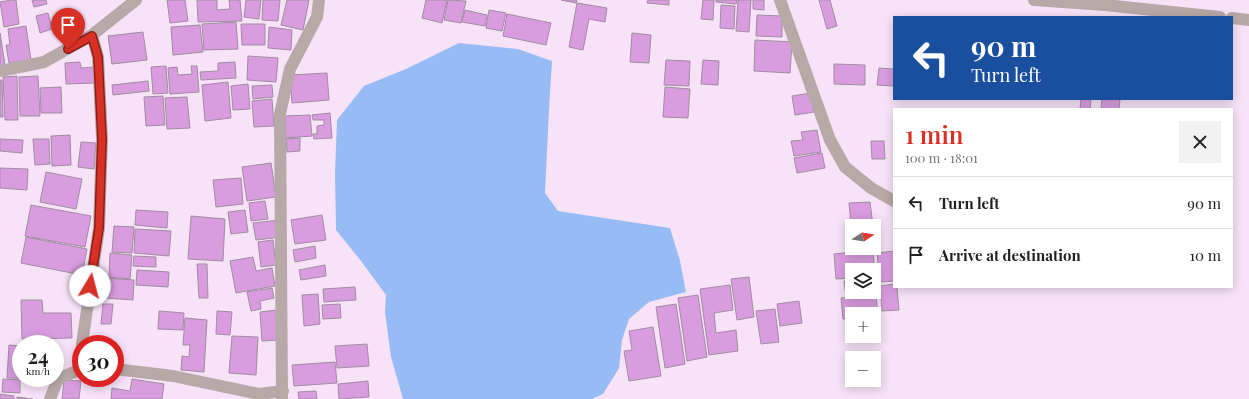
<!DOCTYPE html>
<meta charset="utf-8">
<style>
body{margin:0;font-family:"Playfair Display",serif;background:#f2f2f2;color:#202124;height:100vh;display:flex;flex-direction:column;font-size:15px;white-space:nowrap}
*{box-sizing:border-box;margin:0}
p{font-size:13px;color:#757577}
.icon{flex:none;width:22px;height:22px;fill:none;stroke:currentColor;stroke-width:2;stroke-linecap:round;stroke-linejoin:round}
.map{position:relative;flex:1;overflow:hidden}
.panel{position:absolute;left:893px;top:108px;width:340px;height:180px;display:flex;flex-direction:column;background:#fff;border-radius:0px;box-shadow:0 2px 10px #0003}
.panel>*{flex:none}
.guide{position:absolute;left:893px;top:16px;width:340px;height:84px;border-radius:0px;box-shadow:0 2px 10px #0003;background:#1a4fa0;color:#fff;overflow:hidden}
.needle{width:26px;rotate:78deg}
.fabs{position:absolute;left:845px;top:219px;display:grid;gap:8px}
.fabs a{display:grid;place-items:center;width:36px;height:36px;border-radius:0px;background:#fff;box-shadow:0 2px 10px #0003;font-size:20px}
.speed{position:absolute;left:12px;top:335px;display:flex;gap:8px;font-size:20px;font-weight:700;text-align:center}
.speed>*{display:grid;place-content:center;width:52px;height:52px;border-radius:50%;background:#fff;box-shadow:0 2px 10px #0003;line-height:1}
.speed small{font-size:10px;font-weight:400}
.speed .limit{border:6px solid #d22;background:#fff;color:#111}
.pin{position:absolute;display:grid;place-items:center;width:34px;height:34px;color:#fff;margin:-41px -17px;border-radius:50% 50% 50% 0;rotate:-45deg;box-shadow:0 0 4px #0007}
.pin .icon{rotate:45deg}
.me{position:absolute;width:44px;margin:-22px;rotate:8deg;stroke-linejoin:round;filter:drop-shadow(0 0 3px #0008)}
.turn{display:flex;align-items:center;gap:14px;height:84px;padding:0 12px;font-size:18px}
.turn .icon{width:52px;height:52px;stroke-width:2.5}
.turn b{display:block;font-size:28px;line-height:34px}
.round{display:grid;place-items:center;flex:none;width:42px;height:42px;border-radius:0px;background:#f2f2f2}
.overview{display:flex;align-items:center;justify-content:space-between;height:68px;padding:0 12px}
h1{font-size:24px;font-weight:600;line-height:30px;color:#d93025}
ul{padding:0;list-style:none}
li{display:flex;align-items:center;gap:12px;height:52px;padding:0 12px;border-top:1px solid #e0e0e0}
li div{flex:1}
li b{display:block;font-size:15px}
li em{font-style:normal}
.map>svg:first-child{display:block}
.water{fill:#97bcf5}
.building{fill:#d99cdf;stroke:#a08da1}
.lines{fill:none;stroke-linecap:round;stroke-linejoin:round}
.minor{stroke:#b7a9a8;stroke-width:12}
.route-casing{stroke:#8d1f18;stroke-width:10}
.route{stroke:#d93025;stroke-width:7}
</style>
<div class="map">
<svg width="1249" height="399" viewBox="0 0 1249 399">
<rect width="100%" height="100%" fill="#f7e2f8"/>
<path class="water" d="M459 43 518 49 552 61 549 110 545 193 558 211 670 228 680 261 686 292 649 302 629 319 622 340 619 368 603 394 592 399H403L391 357 385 312 386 295 361 261 336 230 335 173 337 120 364 86 406 69Z"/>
<path class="building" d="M11 0H16L19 24 4 27 0 2Z
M32 0H46L47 4 34 7Z
M167 0H185L188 21 170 23Z
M197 0H217V10L230 9 229 0H240L242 21 198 22Z
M246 0H261L259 19 244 17Z
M263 0H280L278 21 262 20Z
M287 0H309L303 30 281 25Z
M426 0H447L442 23 422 18Z
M448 0 466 1 461 23 444 20Z
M561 0H577L576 3Z
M648 0H669V5L647 3Z
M703 0H714L713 20 701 19Z
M716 0H737L736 4 716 2Z
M738 0H751L749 32 736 31Z
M753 0H764V10L753 9Z
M819 0H830L837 26 827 29Z
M577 3 607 8 605 22 589 19 583 50 569 47Z
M721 5 735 6 734 29 720 28Z
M465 10 487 15 485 26 462 22Z
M489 10 506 13 502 31 486 28Z
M48 13 52 29 40 33 36 16Z
M507 14 551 23 546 45 503 36Z
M757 15 782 16V37L756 36Z
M236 22 238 49 204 50 202 24Z
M241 24H265V45H242Z
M200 25 203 52 173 55 171 27Z
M26 26 31 60 9 63 6 45H10L8 29Z
M269 27 292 30 291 50 268 48Z
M143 32 147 60 112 64 108 36Z
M0 33 5 65 0 66Z
M632 33 651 35 649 63 630 62Z
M755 40 792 42 790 73 754 71Z
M248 56 278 58 276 82 247 80Z
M666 60 690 61 689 86 664 85Z
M703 60 719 61 718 85 701 84Z
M80 62 81 68 94 67 95 83 66 84 65 63Z
M235 62 236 78 201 80 200 72 218 71V63Z
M834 64 865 65V85L834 84Z
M166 66 168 93 153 94 151 67Z
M191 66H197L199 92 170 94 168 68 177 67 178 75 192 74Z
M879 68 894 69V86L877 85Z
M327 73 329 100 292 103 290 75Z
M17 76 18 120H5L3 77Z
M38 76 40 116H20L19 77Z
M0 80H2L3 117H0Z
M148 81 149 91 113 95 112 85Z
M228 82 231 118 205 121 202 85Z
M248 84 250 109 233 110 231 86Z
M272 85 273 97 253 99 252 86Z
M61 87 62 113H41L40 88Z
M665 87 690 89 688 118 663 117Z
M811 93 814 112 795 115 792 96Z
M163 96 165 125 146 126 144 97Z
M187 97 190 128 167 129 165 98Z
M272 99 274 126 254 127 252 101Z
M1081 99H1091L1090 109H1080Z
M1102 99H1120L1119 109H1101Z
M330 113 332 138 314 139 313 134H317V126L324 125V120H313L312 115Z
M310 115 312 136 285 138 284 116Z
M817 130 821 152 794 156 791 141 803 140 801 132Z
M70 135 71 165 52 166 51 136Z
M300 138V151L287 152 286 139Z
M0 139 23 140 22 153 0 151Z
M33 139H49L50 164 35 165Z
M871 141H884L885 159H872Z
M81 142 96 143 94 169 78 167Z
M822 153 825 168 797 173 794 158Z
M271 163 276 197 247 201 242 167Z
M0 168 28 169 27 190 0 188Z
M46 172 82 179 76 209 40 202Z
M241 178 243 204 216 207 213 180Z
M265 201 268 219 251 221 249 203Z
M870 202 873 226H852V235L849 203Z
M31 205 91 216 85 247 25 236Z
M136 210 168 212 167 228 135 225Z
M245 210 248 232 231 234 228 212Z
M322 215 326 240 295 244 291 220Z
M191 216 225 219 223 261 188 259Z
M279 220 281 237 256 240 253 223Z
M114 226 134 227 132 253 112 252Z
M135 229 171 231 169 256 134 253Z
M26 237 87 249 82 275 21 263Z
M273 240 276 265 261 267 258 242Z
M315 246 316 258 295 262 293 250Z
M873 250 875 275 874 276V270H852V278L836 279 834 254Z
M894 251V281L880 282 877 253Z
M110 253 132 255 130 279 109 277Z
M134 256 156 257V267L133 266Z
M253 257 256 271 272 268 275 286 236 293 230 261Z
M197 264H207L208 298H199Z
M325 265 326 276 301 280 299 270Z
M137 270 169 272 168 287 136 285Z
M749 277 754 317 737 320 731 279Z
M106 278 134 280 133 300 105 298Z
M874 278H876L877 293 846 296 844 281 852 280V292H874Z
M894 284V287H897L899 310 882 311 880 286Z
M730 285 733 310 714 313 716 333 736 330 738 351 709 355 700 289Z
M355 287 356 300 324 302 323 289Z
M272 288 274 298 260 301 261 309 251 311 247 292Z
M318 294 320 324 304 326 302 295Z
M698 295 707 357 687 361 678 298Z
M876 295 878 316H874V314H852V319H843L841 298Z
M21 300H42L43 313H71L72 338 22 339Z
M799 301 802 323 780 326 777 304Z
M103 304H113L111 324H101Z
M340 304 341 318 323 319 322 305Z
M676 304 685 364 665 368 656 307Z
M775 309 779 342 761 344 756 311Z
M277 310 279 340 262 341 260 312Z
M159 311 184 313 183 330 158 329Z
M217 311 232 312 230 335 216 334Z
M185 318 207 320 204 372 181 370 182 356 189 357 190 345H183Z
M653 327 661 376 629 381 624 351 632 350 629 331Z
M232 336 258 337 256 375 229 373Z
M367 344 369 366 337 368 335 346Z
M9 345 21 346V378L42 379 7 378Z
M335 362 337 383 294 386 292 365Z
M3 379 20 380V393L2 392Z
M132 379 164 384 162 399H111L112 388 130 391Z
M64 380 81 381 79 399H62Z
M368 381 369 397 339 399 338 384Z
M316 391 317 399H299L298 392Z
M0 394 14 396V399H0Z
M17 397 33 399H17Z"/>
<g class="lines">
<path class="minor" d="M780 0 830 140 845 167 871 188 894 201
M1034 0 1105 5 1220 17
M1232 18 1249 20
M0 71 44 62 92 35 136 0
M82 344 99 228 102 139 98 57 92 35
M115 369 173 376 259 394 283 391
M78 370 81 352
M50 399 58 379 81 369
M282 399 280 114 290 69 317 17 319 0"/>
</g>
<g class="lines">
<g class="route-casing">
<path id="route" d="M68 49 92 36 98 57 102 139 99 228 90 286"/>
</g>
<use href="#route" class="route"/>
</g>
</svg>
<div class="fabs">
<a><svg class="needle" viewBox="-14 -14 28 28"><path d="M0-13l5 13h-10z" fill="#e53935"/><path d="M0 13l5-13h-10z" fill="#757577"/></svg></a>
<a><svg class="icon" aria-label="layers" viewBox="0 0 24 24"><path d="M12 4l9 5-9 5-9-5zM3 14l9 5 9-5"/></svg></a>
<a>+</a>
<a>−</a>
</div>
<div class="speed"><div>24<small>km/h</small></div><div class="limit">30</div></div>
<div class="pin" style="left:68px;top:49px;background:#d93025"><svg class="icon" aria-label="arrive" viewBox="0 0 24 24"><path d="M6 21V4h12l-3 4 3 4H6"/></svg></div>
<svg class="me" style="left:90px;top:286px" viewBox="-20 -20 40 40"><circle r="19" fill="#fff"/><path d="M0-13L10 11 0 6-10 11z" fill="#d93025"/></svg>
<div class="guide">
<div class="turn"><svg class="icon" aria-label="left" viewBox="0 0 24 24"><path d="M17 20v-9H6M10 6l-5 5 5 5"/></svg><div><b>90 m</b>Turn left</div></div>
</div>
<section class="panel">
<div class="overview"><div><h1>1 min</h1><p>100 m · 18:01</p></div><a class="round"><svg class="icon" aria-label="close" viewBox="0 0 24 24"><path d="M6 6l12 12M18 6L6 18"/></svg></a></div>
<ul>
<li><svg class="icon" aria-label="left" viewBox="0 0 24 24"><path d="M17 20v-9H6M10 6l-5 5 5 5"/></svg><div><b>Turn left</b></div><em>90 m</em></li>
<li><svg class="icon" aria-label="arrive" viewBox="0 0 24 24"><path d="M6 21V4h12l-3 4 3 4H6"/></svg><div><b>Arrive at destination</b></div><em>10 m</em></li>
</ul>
</section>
</div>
